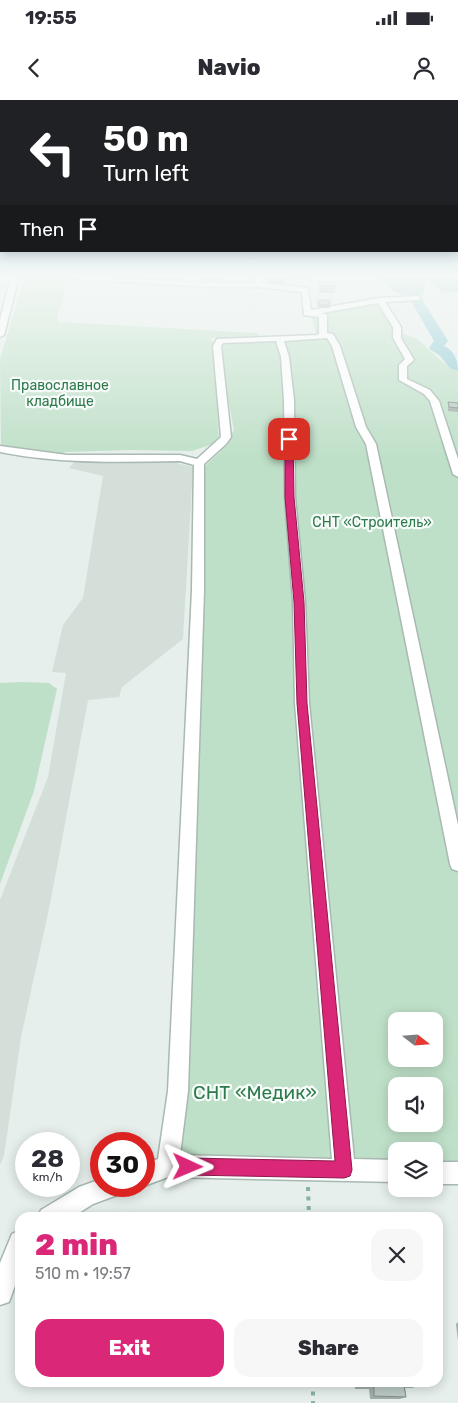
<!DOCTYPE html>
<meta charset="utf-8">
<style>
body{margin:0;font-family:Rubik,sans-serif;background:#f7f7f7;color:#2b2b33;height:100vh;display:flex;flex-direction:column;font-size:19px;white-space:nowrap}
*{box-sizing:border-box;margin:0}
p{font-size:16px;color:#7c7c81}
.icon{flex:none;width:28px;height:28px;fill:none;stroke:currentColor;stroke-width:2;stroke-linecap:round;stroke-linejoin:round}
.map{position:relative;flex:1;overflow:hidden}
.side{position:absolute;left:15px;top:1112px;width:428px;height:175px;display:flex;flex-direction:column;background:#fff;border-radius:15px;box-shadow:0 2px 12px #0003}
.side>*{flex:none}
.top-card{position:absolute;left:0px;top:0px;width:459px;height:152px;box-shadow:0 2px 12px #0003;background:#202124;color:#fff;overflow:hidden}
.needle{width:32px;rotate:107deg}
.fabs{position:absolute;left:388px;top:912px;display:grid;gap:10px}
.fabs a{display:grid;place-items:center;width:55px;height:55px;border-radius:10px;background:#fff;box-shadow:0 2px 12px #0003;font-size:25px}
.speed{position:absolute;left:15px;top:1032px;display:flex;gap:10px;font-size:25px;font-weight:700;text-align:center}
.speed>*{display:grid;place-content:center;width:65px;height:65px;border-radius:50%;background:#fff;box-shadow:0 2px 12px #0003;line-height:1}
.speed small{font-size:12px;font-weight:400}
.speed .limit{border:8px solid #d22;background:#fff;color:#111}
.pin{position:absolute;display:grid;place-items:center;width:42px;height:42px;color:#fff;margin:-21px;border-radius:10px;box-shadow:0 2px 8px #0006}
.me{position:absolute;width:55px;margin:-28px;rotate:91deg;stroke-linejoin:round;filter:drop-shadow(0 0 4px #0008)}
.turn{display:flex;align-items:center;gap:18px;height:105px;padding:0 20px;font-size:22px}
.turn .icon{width:65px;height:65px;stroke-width:2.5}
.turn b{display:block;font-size:35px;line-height:42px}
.then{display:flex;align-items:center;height:48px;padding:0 20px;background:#0003;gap:10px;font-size:19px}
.round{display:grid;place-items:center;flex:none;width:52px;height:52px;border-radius:15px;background:#f7f7f7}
.headline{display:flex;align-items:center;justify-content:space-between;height:85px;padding:0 20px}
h1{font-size:30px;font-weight:800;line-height:38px;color:#db2777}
.cta{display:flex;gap:10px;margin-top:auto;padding:10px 20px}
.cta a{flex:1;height:58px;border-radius:15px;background:#db2777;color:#fff;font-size:20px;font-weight:800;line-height:58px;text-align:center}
.cta a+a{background:#f7f7f7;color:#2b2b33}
.status{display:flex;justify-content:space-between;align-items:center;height:35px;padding:0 25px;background:#fff;direction:ltr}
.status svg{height:14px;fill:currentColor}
header{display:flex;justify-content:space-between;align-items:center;height:65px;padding:0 20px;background:#fff;font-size:22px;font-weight:800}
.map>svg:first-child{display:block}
.built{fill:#d4dfda}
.green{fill:#bfe0c8;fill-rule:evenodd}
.water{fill:#8ec9d4}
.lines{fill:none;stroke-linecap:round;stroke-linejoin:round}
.river{fill:#8ec9d4;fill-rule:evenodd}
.minor-casing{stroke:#a8b8b2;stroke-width:3}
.path-far1{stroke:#86b3a5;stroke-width:1;stroke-dasharray:1 2;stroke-linecap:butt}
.path{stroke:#86b3a5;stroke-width:4;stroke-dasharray:4 5.5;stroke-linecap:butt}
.minor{fill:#fff;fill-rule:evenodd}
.wall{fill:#a1aea9}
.shaded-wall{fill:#838d89}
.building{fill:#bbcac4;stroke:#838d89}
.route{fill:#db2777;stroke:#8e194d}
.labels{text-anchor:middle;stroke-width:4.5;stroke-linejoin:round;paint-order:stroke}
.far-park-label{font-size:14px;fill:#2d7a4b;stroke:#f7fbf9}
.near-park-label{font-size:19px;fill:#2d7a4b;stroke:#f7fbf9}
</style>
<div class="status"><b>19:55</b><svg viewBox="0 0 49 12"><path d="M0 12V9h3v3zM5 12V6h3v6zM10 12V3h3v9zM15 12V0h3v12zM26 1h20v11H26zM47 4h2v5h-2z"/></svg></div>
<header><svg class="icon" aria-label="back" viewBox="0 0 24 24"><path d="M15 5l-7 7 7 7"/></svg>Navio<svg class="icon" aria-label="person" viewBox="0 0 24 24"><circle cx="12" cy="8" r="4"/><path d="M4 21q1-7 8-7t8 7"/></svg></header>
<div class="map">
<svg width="458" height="1303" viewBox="0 0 458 1303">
<rect width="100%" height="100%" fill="#e6efeb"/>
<path class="built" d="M75 361 172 362 193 367 183 539 122 587 119 597 88 600 50 804 21 937 4 1056 0 1065V800L48 677 66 573 52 572 63 525 83 498 103 376 69 368Z"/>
<path class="green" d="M25 176H64L63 200 57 217 58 222 258 233 260 236 258 237 316 234 311 214 376 203 397 231 417 239 447 266 458 272V1073H434V1051H396V1071L344 1070 182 1057 205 366 220 352 234 330 217 239 231 238H210L213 242 219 342 192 351 131 350 65 352 63 354 34 353 1 346 0 259ZM396 921H434V959H396ZM396 986H434V1024H396Z
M22 582 49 583 57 589 34 691 0 784V583Z"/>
<path class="water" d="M382 176H458V192L443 193 430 181 425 182 424 195C405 197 391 196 382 176Z"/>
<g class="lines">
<path class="river" d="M412 176H424L420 196 448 241 444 246C455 251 458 261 458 271 447 269 446 262 439 255 436 252 432 252 429 248L434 241 408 196Z"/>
<g class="minor-casing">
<path id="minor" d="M11 176H19L4 235 0 237V220Z
M75 176 212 183H255L252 177 259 176 262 183 308 188 311 210 380 198 417 196 421 198 417 200 385 202 401 227V238L414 260 407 266V279L430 290 439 301 458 359V377L453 374 430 301 424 294 399 280V265L405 259 393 238V227L378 203 322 213 327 215V233L333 234 340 246 366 327 376 344 458 725V771L452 769 450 764 366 344 356 327 332 246 327 238 284 241 289 257 294 300 295 397 305 501 309 603 354 1059 396 1060V1082L168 1077 144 1086V1064L158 1059 168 991 192 490 194 365 180 361C119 362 60 364 0 352V346L67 355H180L197 359 221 337 213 246 217 239 317 235 319 234V217L304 215 302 192 259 187H212L73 179 71 178ZM276 241 281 257 284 300 285 397 293 501 295 603 332 1059 180 1055 188 991 204 490V364L226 344 231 337 221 246 223 243Z
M434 1062H458V1084H434Z
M101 1079V1086H123L120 1094 93 1104 71 1118H38L41 1110 79 1087Z
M20 1130V1172L9 1202 0 1205V1163L12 1134Z"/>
</g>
<path class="path-far1" d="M426 198 458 197"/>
<path class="path" d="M308 1087 309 1118
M313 1282V1303"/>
<use href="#minor" class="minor"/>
</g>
<path class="wall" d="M126 176H151L149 179 126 178Z
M160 176H185L183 180 161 179Z
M205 176H221V178L219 182 205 181Z
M268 176H286L285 185 268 184Z
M293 176H310L309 179H293Z
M320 182 336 186 335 193H319Z
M318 200 330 205V208H318Z
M448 302 458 303V312L448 311Z
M458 1222V1241L456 1224Z
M355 1282H417L418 1286 412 1288H405L406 1297 400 1299H370L369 1289H355Z"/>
<path class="shaded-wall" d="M219 176H221L219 182Z"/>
<path class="building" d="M268 176H286V178L268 177Z
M320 182H336V186H319Z
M318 200H330V205H318Z
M448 302 458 303V308L449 307Z
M359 1282H417L418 1286H404L406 1297 374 1296V1286H359Z"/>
<linearGradient id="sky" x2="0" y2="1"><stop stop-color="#84bce0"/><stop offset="0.49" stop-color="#f4f8f6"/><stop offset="1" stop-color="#f4f8f6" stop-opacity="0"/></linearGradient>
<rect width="458" height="358" fill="url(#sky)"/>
<path class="route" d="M289 336 293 339 294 397 304 502 307 603 352 1070 350 1076 344 1078 188 1075 182 1073 179 1067 182 1061 188 1058 335 1061 297 603 294 502 285 397V339Z"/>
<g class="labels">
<g class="far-park-label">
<text x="60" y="290">Православное<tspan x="60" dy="16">кладбище</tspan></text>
<text x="372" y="427">СНТ «Строитель»</text>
</g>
<g class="near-park-label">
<text x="255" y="999">СНТ «Медик»</text>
</g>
</g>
</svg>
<div class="fabs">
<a><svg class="needle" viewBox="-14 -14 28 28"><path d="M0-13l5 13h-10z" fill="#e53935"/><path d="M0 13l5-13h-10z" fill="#7c7c81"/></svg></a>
<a><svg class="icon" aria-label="sound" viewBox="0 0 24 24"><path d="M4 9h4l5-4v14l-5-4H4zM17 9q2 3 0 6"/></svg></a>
<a><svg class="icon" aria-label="layers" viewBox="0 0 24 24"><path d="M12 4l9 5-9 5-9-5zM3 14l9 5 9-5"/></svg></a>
</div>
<div class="speed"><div>28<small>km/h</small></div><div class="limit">30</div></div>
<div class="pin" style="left:289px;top:339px;background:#d93025"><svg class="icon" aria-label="arrive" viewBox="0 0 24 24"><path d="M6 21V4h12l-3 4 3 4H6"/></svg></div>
<svg class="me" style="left:188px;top:1067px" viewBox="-20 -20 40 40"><path d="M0-17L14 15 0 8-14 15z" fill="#db2777" stroke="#fff" stroke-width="4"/></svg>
<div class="top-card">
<div class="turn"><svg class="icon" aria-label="left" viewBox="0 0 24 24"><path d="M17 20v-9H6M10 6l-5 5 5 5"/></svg><div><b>50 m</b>Turn left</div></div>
<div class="then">Then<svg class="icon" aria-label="arrive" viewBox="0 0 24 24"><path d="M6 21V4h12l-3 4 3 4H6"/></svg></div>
</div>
<section class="side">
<div class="headline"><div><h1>2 min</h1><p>510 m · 19:57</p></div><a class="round"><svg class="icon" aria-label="close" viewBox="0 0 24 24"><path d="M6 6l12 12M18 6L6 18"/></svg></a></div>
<div class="cta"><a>Exit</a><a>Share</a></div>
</section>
</div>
